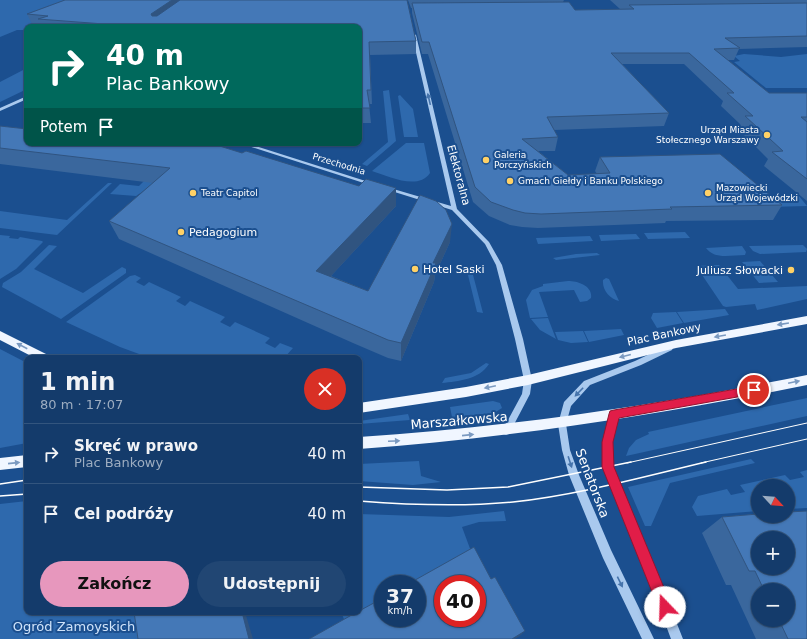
<!DOCTYPE html>
<html lang="pl">
<meta charset="utf-8">
<style>
body{margin:0;font-family:"DejaVu Sans",sans-serif;background:#214673;color:#f1f3f6;height:100vh;display:flex;flex-direction:column;font-size:15px;white-space:nowrap}
*{box-sizing:border-box;margin:0}
p{font-size:13px;color:#9dadc1}
.icon{flex:none;width:22px;height:22px;fill:none;stroke:currentColor;stroke-width:2;stroke-linecap:round;stroke-linejoin:round}
.map{position:relative;flex:1;overflow:hidden}
.details{position:absolute;left:24px;top:355px;width:338px;height:260px;display:flex;flex-direction:column;background:#143b6b;border-radius:8px;box-shadow:0 1px 3px #0004,0 0 0 1px #33557e}
.details>*{flex:none}
.guide{position:absolute;left:24px;top:24px;width:338px;height:122px;border-radius:8px;box-shadow:0 1px 3px #0004,0 0 0 1px #33557e;background:#00695c;color:#fff;overflow:hidden}
.needle{width:26px;rotate:116deg}
.fabs{position:absolute;left:751px;top:479px;display:grid;gap:8px}
.fabs a{display:grid;place-items:center;width:44px;height:44px;border-radius:50%;background:#143b6b;box-shadow:0 1px 3px #0004,0 0 0 1px #33557e;font-size:20px}
.speed{position:absolute;left:374px;top:575px;display:flex;gap:8px;font-size:20px;font-weight:700;text-align:center}
.speed>*{display:grid;place-content:center;width:52px;height:52px;border-radius:50%;background:#143b6b;box-shadow:0 1px 3px #0004,0 0 0 1px #33557e;line-height:1}
.speed small{font-size:10px;font-weight:400}
.speed .limit{border:6px solid #d22;background:#fff;color:#111}
.pin{position:absolute;display:grid;place-items:center;width:34px;height:34px;color:#fff;margin:-17px;border:2px solid #fff;border-radius:50%;box-shadow:0 1px 4px #0007}
.me{position:absolute;width:44px;margin:-22px;rotate:339deg;stroke-linejoin:round;filter:drop-shadow(0 0 3px #0008)}
.turn{display:flex;align-items:center;gap:14px;height:84px;padding:0 16px;font-size:18px}
.turn .icon{width:52px;height:52px;stroke-width:2.5}
.turn b{display:block;font-size:28px;line-height:34px}
.then{display:flex;align-items:center;height:38px;padding:0 16px;background:#0003;gap:8px;font-size:15px}
.round{display:grid;place-items:center;flex:none;width:42px;height:42px;border-radius:21px;background:#214673}
.head{display:flex;align-items:center;justify-content:space-between;height:68px;padding:0 16px}
h1{font-size:24px;font-weight:800;line-height:30px}
.primary-button{display:flex;gap:8px;margin-top:auto;padding:8px 16px}
.primary-button a{flex:1;height:46px;border-radius:24px;background:#e797bd;color:#111;font-size:16px;font-weight:800;line-height:46px;text-align:center}
.primary-button a+a{background:#214673;color:#f1f3f6}
ul{padding:0;list-style:none}
li{display:flex;align-items:center;gap:12px;height:60px;padding:0 16px;border-top:1px solid #33557e}
li div{flex:1}
li b{display:block;font-size:15px}
li em{font-style:normal}
.map>svg:first-child{display:block}
.green{fill:#2e69ad}
.lines{fill:none;stroke-linecap:round;stroke-linejoin:round}
.minor{fill:#a9c9ee;fill-rule:evenodd}
.major{fill:#f0f6ff;fill-rule:evenodd}
.tram-far1{stroke:#fff;stroke-width:1}
.tram{stroke:#fff;stroke-width:1.5}
.wall{fill:#3a679d;fill-rule:evenodd}
.shaded-wall{fill:#305480}
.building{fill:#4478b7;stroke:#305480;fill-rule:evenodd}
.oneway{fill:#4674ac}
.oneway2{fill:#7b9ac1}
.route{fill:#e11d48;stroke:#92132f}
.poi-dot{fill:#ffd166;stroke:#1b4f8f;stroke-width:1.5}
.labels{text-anchor:middle;stroke-width:4;stroke-linejoin:round;paint-order:stroke}
.far-poi-label{font-size:9px;fill:#fff;stroke:#1b4f8f;text-anchor:start}
.far-street-label{font-size:9px;fill:#fff;stroke:#1b4f8f}
.street-label{font-size:11px;fill:#fff;stroke:#1b4f8f}
.poi-label{font-size:11px;fill:#fff;stroke:#1b4f8f;text-anchor:start}
.near-street-label{font-size:13px;fill:#fff;stroke:#1b4f8f}
.near-park-label{font-size:13px;fill:#cfe3fa;stroke:#1b4f8f}
</style>
<div class="map">
<svg width="807" height="639" viewBox="0 0 807 639">
<rect width="100%" height="100%" fill="#1b4f8f"/>
<path class="green" d="M0 0H91L25 26 32 27H27V30H17L0 37Z
M744 54 781 57 807 54V88H766L734 62 740 61 734 56Z
M27 68V89L0 102V82Z
M389 90 396 141 367 166 362 164 388 142 383 91Z
M400 95 413 109 418 137H404L398 96Z
M406 143H424L430 173C418 191 388 176 372 171Z
M173 152 155 183 136 196 110 194 120 184 139 186Z
M108 183H112L57 235 0 228V211L67 220Z
M799 196 807 206 767 207 756 198Z
M685 232 690 238 648 239 644 233Z
M636 234 640 239 601 241 599 235Z
M0 235 10 236 9 238 18 239 20 237 42 241 43 242 16 269 0 279Z
M590 236 593 241 538 244 536 238Z
M49 245 57 246 34 269 83 293 122 267 126 269V273L61 319 2 287 3 283 21 272Z
M803 245 807 249 806 252 760 254 753 251 749 246Z
M742 246 746 252 745 255C731 255 715 260 706 248Z
M597 253 600 255 556 260 553 258 576 254Z
M760 261 778 282 759 283 742 262Z
M719 265 738 289 807 286V299L757 310 755 304 726 307 723 306 696 266Z
M467 271H472L483 313 477 312Z
M135 275 141 278 136 282 144 286 149 282 181 297 176 301 185 306 190 301 225 317 220 322 230 327 235 322 270 338 265 343 275 348 280 343 293 348 284 358H150L120 347 66 322 130 276Z
M606 278 609 279 619 301C610 299 602 290 603 280Z
M568 281C578 281 593 286 591 298L587 301 580 302 574 290 539 292 548 317 530 318 526 300 532 290 543 286V284Z
M725 309 729 315 684 323 677 312Z
M676 312 683 323 657 328 651 318 653 313Z
M548 318 556 339 540 330 531 319Z
M621 329 624 335 589 342 584 331Z
M583 331 588 342 571 343 558 340 555 332Z
M0 349 27 363V443L0 448Z
M486 363 489 364C479 380 458 381 442 383L445 378 471 373Z
M807 398V416L626 456 629 448 636 440 649 434 648 432Z
M493 401 500 403 502 408 494 413 452 417 450 407Z
M408 414 410 420 359 424V421Z
M751 459 755 463 670 483 651 526H645L628 487Z
M419 461 421 476 441 482 413 485 359 481V464Z
M807 470V508L788 509V486H758V511L697 516 692 507 698 496 727 489 731 495 745 492 740 485 785 475 790 480 804 477 800 472Z
M27 501V612H142L145 639H0V504Z
M504 511 506 521 479 522 462 527 472 554 417 584H383V603L346 624 341 612H359V514L449 517Z"/>
<g class="lines">
<path class="minor" d="M414 34 416 35 457 209 489 242 502 265 523 339 532 380 530 394 509 434 506 435 503 434 502 431 522 394 524 380 515 339 496 265 485 244 452 210 385 189 388 187 390 188 451 206 412 35Z
M27 96V99L0 111V108Z
M239 143H246L375 184 374 185H370Z
M669 345 672 346 673 348 672 350 641 365 590 385 571 406 566 424 570 450 579 475 611 550 654 639H642L603 558 569 475 562 450 558 424 564 402 584 381 635 361Z
M614 411 617 412 618 415 611 442 612 467 647 548 683 639H671L637 548 604 467 603 442 610 415 611 412Z"/>
<path class="major" d="M807 316V324L676 348 528 385 466 397 359 413V403L466 387 528 375 676 340Z
M0 331 48 355 49 358H35L0 340Z
M807 375V385C659 415 510 438 359 449V437C510 427 659 405 807 375Z
M27 455V467L0 470V458Z"/>
<path class="tram-far1" d="M627 463 807 423
M701 463 807 439"/>
<path class="tram" d="M0 484 27 480
M359 487 447 490 508 487 631 462
M0 496 27 494
M359 501C410 505 462 507 513 502 578 495 642 477 706 462"/>
</g>
<path class="wall" d="M65 0H407L416 41V54L370 55 372 104H369L371 123H359V27H40L33 26 27 14Z
M408 0H564L563 2 575 10 620 9 610 0H807V47L739 49 734 60H728L769 93H807V201L764 166 768 159 738 129 740 124 721 106 723 101 684 64H622L669 113 664 126 554 130 558 137 555 151H538L568 175 597 174 595 171 600 157 782 205 773 220 666 221 665 223 538 228 522 227 510 225 489 216 473 202 428 54H422L412 13V8H411Z
M0 126 396 206 331 276 368 291 450 242 435 275 434 282 401 361 388 358 353 343 119 239 109 221 153 183 0 164Z
M807 511V639H756L731 585H726L702 533 722 517 758 514V516H788V512ZM758 538H788V568H758ZM758 590H788V620H758Z"/>
<path class="shaded-wall" d="M172 0H189L155 26 151 14Z
M396 188V206L319 289 316 271Z
M452 224 450 242 435 275 434 282 401 361V343L433 263Z
M242 612H245L253 639H249Z
M525 631 521 635 515 639H512Z"/>
<path class="building" d="M65 0H172L151 14 152 16H157L180 0H407L416 41 369 42 371 90H367L370 108H359V27H98L104 24 38 19 48 16 27 14Z
M569 2 575 10 634 9 629 5 807 3V36L725 38 740 48 714 49 769 93H807V117H801L807 122V179L772 152 783 151 745 116H753L727 93H734L689 53H611L669 113 547 117 558 137 522 139 568 175 610 173 600 157 720 154 782 205 670 207 672 209 541 214 525 213 513 210 491 202 475 187 429 42H422L412 3Z
M0 126 27 129V143H156L184 146 189 143H210L242 153 246 151 359 186 366 179 396 188 316 271 368 291 420 195 436 201 446 210 452 224 433 263H436L401 343 388 340 351 324 109 221 170 168 0 148Z
M807 511V639H788L779 620H788V590H764L755 571H749L722 517 758 514V516H788V512ZM758 538H788V568H758Z
M474 547 491 579 495 577 525 631 512 639H309L357 612H359V611L383 598V618H417V584H408ZM443 584H477V618H443Z
M134 612H242L249 639H138Z"/>
<defs><path id="oneway-solid" d="M-6-.8H1V-3.2L6.5 0L1 3.2V.8H-6Z"/></defs>
<g class="oneway">
<use href="#oneway-solid" transform="translate(429 99) rotate(-103)"/>
<use href="#oneway-solid" transform="translate(579 392) rotate(134)"/>
<use href="#oneway-solid" transform="translate(570 462) rotate(72)"/>
<use href="#oneway-solid" transform="translate(620 582) rotate(64)"/>
</g>
<g class="oneway2">
<use href="#oneway-solid" transform="translate(783 324) rotate(171)"/>
<use href="#oneway-solid" transform="translate(720 336) rotate(170)"/>
<use href="#oneway-solid" transform="translate(22 346) rotate(-152)"/>
<use href="#oneway-solid" transform="translate(625 356) rotate(166)"/>
<use href="#oneway-solid" transform="translate(794 382) rotate(-12)"/>
<use href="#oneway-solid" transform="translate(490 387) rotate(168)"/>
<use href="#oneway-solid" transform="translate(468 435) rotate(-6)"/>
<use href="#oneway-solid" transform="translate(394 441) rotate(-3)"/>
<use href="#oneway-solid" transform="translate(14 463) rotate(-6)"/>
</g>
<path class="route" d="M754 386 760 390 754 394 619 418 613 442 614 467 672 607 670 612 665 614 660 612 602 467V442L609 414 610 411 614 410Z"/>
<g class="poi-dot">
<circle cx="767" cy="135" r="4"/>
<circle cx="486" cy="160" r="4"/>
<circle cx="510" cy="181" r="4"/>
<circle cx="193" cy="193" r="4"/>
<circle cx="708" cy="193" r="4"/>
<circle cx="181" cy="232" r="4"/>
<circle cx="415" cy="269" r="4"/>
<circle cx="791" cy="270" r="4"/>
</g>
<g class="labels">
<g class="far-poi-label">
<text x="759" y="133" text-anchor="end">Urząd Miasta<tspan x="759" dy="10">Stołecznego Warszawy</tspan></text>
<text x="494" y="158">Galeria<tspan x="494" dy="10">Porczyńskich</tspan></text>
<text x="518" y="184">Gmach Giełdy i Banku Polskiego</text>
<text x="716" y="191">Mazowiecki<tspan x="716" dy="10">Urząd Wojewódzki</tspan></text>
<text x="201" y="196">Teatr Capitol</text>
</g>
<g class="far-street-label">
<text transform="translate(339 164) rotate(17)" y="3">Przechodnia</text>
</g>
<g class="street-label">
<text transform="translate(459 175) rotate(75)" y="4">Elektoralna</text>
<text transform="translate(664 334) rotate(-12)" y="4">Plac Bankowy</text>
</g>
<g class="poi-label">
<text x="189" y="236">Pedagogium</text>
<text x="423" y="273">Hotel Saski</text>
<text x="783" y="274" text-anchor="end">Juliusz Słowacki</text>
</g>
<g class="near-street-label">
<text transform="translate(459 420) rotate(-5)" y="5">Marszałkowska</text>
<text transform="translate(593 483) rotate(69)" y="5">Senatorska</text>
</g>
<g class="near-park-label">
<text x="74" y="631">Ogród Zamoyskich</text>
</g>
</g>
</svg>
<div class="fabs">
<a><svg class="needle" viewBox="-14 -14 28 28"><path d="M0-13l5 13h-10z" fill="#e53935"/><path d="M0 13l5-13h-10z" fill="#9dadc1"/></svg></a>
<a>+</a>
<a>−</a>
</div>
<div class="speed"><div>37<small>km/h</small></div><div class="limit">40</div></div>
<div class="pin" style="left:754px;top:390px;background:#d93025"><svg class="icon" aria-label="arrive" viewBox="0 0 24 24"><path d="M6 21V4h12l-3 4 3 4H6"/></svg></div>
<svg class="me" style="left:665px;top:607px" viewBox="-20 -20 40 40"><circle r="19" fill="#fff"/><path d="M0-13L10 11 0 6-10 11z" fill="#e11d48"/></svg>
<div class="guide">
<div class="turn"><svg class="icon" aria-label="right" viewBox="0 0 24 24"><path d="M7 20v-9h11M14 6l5 5-5 5"/></svg><div><b>40 m</b>Plac Bankowy</div></div>
<div class="then">Potem<svg class="icon" aria-label="arrive" viewBox="0 0 24 24"><path d="M6 21V4h12l-3 4 3 4H6"/></svg></div>
</div>
<section class="details">
<div class="head"><div><h1>1 min</h1><p>80 m · 17:07</p></div><a class="round" style="background:#d93025;color:#fff"><svg class="icon" aria-label="close" viewBox="0 0 24 24"><path d="M6 6l12 12M18 6L6 18"/></svg></a></div>
<ul>
<li><svg class="icon" aria-label="right" viewBox="0 0 24 24"><path d="M7 20v-9h11M14 6l5 5-5 5"/></svg><div><b>Skręć w prawo</b><p>Plac Bankowy</p></div><em>40 m</em></li>
<li><svg class="icon" aria-label="arrive" viewBox="0 0 24 24"><path d="M6 21V4h12l-3 4 3 4H6"/></svg><div><b>Cel podróży</b></div><em>40 m</em></li>
</ul>
<div class="primary-button"><a>Zakończ</a><a>Udostępnij</a></div>
</section>
</div>
